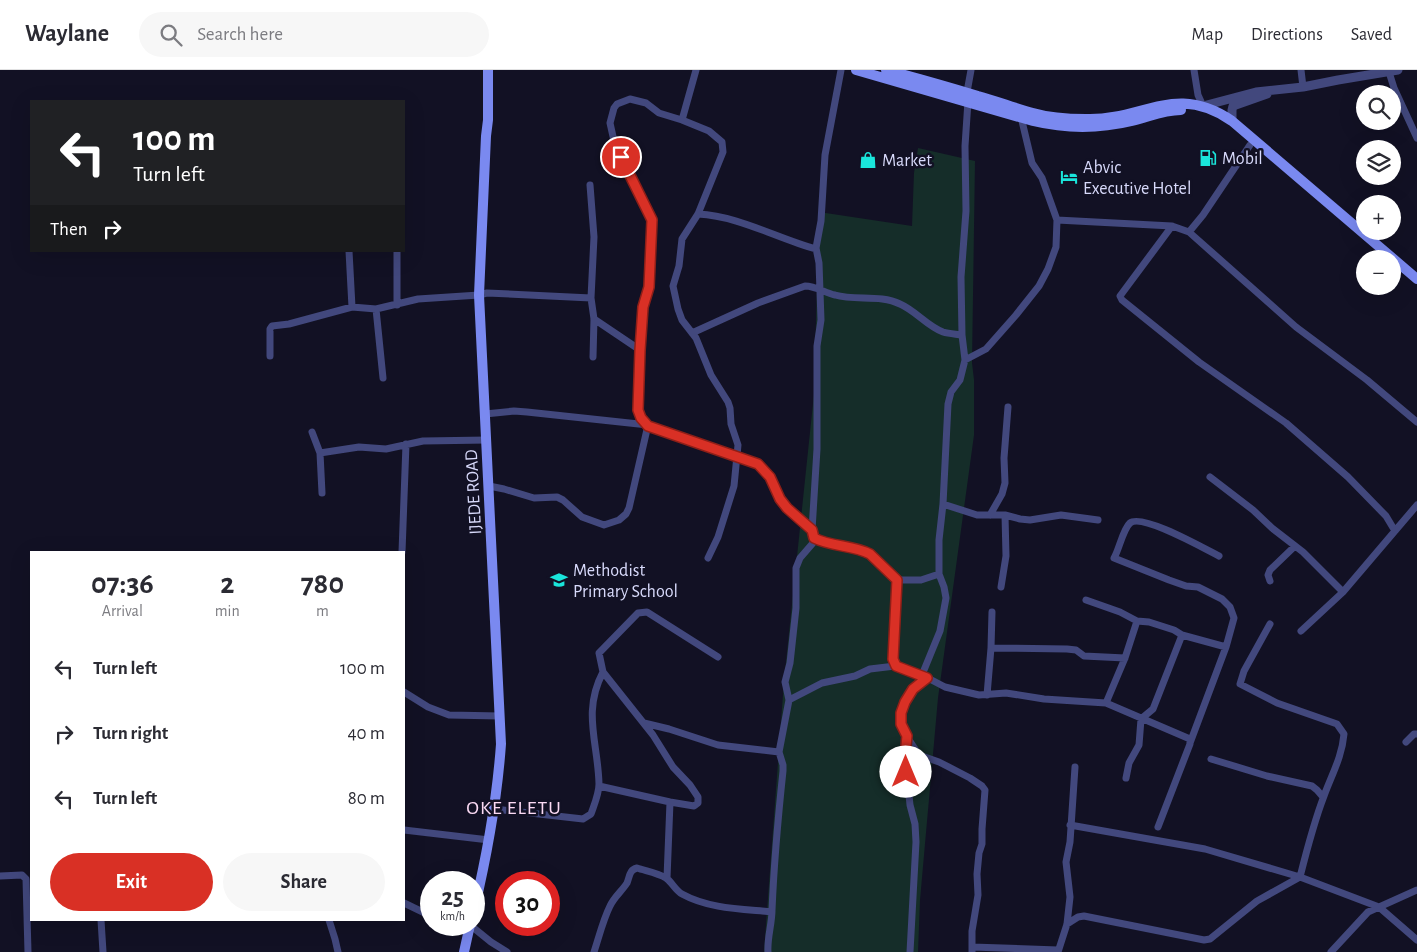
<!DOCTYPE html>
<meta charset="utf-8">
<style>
body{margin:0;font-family:"Alegreya Sans",sans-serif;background:#f7f7f7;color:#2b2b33;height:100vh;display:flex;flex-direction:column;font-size:19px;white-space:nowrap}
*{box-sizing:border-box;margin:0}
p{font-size:16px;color:#7c7c81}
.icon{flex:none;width:28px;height:28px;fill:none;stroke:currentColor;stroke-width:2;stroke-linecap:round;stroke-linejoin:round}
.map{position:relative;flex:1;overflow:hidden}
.drawer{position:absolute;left:30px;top:481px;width:375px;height:370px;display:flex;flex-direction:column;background:#fff;border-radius:0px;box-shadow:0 5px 20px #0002}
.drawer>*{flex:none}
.hud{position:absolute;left:30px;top:30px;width:375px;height:152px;border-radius:0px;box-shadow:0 5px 20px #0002;background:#202124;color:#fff;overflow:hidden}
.controls{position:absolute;left:1356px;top:15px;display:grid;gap:10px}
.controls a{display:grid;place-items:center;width:45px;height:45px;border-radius:50%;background:#fff;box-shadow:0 5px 20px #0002;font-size:25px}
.speed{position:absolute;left:420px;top:801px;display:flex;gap:10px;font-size:25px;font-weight:700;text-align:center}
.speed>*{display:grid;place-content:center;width:65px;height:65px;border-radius:50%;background:#fff;box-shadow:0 5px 20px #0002;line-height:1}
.speed small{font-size:12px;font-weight:400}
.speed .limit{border:8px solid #d22;background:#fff;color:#111}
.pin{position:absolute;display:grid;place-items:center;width:42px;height:42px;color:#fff;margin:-21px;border:2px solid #fff;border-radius:50%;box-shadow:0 1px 5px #0007}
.me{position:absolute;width:55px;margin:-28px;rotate:0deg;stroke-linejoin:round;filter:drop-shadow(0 0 4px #0008)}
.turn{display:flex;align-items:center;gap:18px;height:105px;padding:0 20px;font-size:22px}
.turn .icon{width:65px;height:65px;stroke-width:2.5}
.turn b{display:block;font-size:35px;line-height:42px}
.then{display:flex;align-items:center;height:48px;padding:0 20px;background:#0003;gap:10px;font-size:19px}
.eta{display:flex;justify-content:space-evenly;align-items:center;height:85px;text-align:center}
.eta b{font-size:30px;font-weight:700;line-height:35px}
.primary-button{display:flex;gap:10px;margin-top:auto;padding:10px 20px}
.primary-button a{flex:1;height:58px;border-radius:30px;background:#d93025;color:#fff;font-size:20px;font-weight:700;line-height:58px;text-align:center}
.primary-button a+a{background:#f7f7f7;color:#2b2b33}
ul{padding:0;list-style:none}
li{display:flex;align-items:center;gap:15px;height:65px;padding:0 20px}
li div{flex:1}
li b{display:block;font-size:19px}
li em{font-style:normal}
header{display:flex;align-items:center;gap:30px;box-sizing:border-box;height:70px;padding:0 25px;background:#fff;border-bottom:1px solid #e1e1e2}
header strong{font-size:24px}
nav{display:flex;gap:28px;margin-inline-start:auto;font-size:18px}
.search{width:350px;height:45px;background:#f7f7f7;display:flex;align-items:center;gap:12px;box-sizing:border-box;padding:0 18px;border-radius:28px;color:#7c7c81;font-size:19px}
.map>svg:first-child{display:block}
.green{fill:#152d29}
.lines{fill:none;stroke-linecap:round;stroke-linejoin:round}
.minor{stroke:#42487d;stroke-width:7}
.tertiary{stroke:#42487d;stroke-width:9}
.secondary{stroke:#7a89f0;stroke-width:10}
.route-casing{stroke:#8d1f18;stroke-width:12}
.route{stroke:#d93025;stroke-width:9}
.labels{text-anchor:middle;stroke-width:5;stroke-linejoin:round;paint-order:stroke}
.poi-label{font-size:18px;fill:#d8dafb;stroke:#121124;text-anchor:start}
.street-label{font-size:18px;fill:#d8dafb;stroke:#121124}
.quarter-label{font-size:20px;letter-spacing:1px;fill:#fbdaf4;stroke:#121124}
</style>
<header>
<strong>Waylane</strong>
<div class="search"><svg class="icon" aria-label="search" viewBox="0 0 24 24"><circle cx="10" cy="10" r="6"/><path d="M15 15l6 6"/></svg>Search here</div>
<nav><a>Map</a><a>Directions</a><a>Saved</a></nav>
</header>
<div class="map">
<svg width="1417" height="882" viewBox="0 0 1417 882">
<rect width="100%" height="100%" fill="#121124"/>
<path class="green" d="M918 78 975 91 972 293 974 310V365L938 628 920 830 918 882H764L784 611 814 324 819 142 912 156 914 103Z"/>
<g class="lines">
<path class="minor" d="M1194 0 1198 25 1203 36
M1301 0 1303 17
M1389 2 1394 18 1417 68
M967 22 971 0
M682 50 696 0
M1250 75 1203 145 1189 162 1172 156 1120 226 1122 230 1199 292 1286 353 1348 407 1386 446 1395 461
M590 115 594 167 591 228 594 249 593 287
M698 144C739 146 776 168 816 179
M1057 150 1172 156
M1189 162 1296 257 1367 310 1417 352
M349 181 352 237
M397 235V181
M376 239 383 308
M594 249 640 280
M692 263 758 233 805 216C816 216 825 223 835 225 856 231 880 224 900 234 916 241 927 256 943 262 949 264 956 264 962 265
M270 286V259L272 256 289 254 352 237 376 239 418 229 479 225 487 223 591 228
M965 290 986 279 1016 245 1039 216 1048 199 1056 177 1057 150 1042 108 1032 93 1021 47
M485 344 514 341 527 342 648 355 749 389 759 394 769 407 780 429 812 460 814 468 813 473 800 488 796 498V538L790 593 785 612 789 630 779 682 783 695V701C778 748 774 793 772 840 772 854 767 868 768 882
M312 362 320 383 322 423
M320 383 359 377 386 379 423 371 487 370
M1210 407 1253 440 1272 458 1303 482 1343 522 1417 435
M489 416 504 419 534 428 557 427 563 430 582 447 604 455 619 450 626 444 629 438 648 355 641 348 638 340 640 280 643 237 649 217 652 150 627 102 614 71 610 53 614 38 617 34 630 29 646 33 659 43 682 50 709 61 722 72 723 82 698 144 682 169 679 196 673 216 678 239 682 250 696 268 711 305 728 332 730 338 731 354 738 375 734 416 718 467 708 488
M943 434 977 445H1005L1020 449 1030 450 1061 445 1098 450
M990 445 1002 424 1005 413 1004 388 1008 337
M812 460 817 379V276L821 250 819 193 816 178 821 151 825 85 841 0
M814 468C832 477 852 475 870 484L897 510H921L939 504
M402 482 406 374
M1270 511 1268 505 1270 500 1295 476
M1001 517 1006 486 1005 445
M1086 530 1120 542 1137 551 1149 552 1174 560 1182 565 1226 577
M1301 561 1343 522
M991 578 1067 579 1076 580 1084 586 1125 588
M895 596 893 586 897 510
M922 605 940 561 946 528 944 517 939 504V470L943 434 948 334 951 322 960 310 965 290 962 265 961 207 966 141 965 76 968 31
M404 622 428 637 449 645 500 646
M987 625 991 578 992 542
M789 630 822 613 855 606 870 599 895 596 922 605 945 617 979 625 1006 623 1044 629 1106 633 1190 669V674L1158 757
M1106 633 1125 588 1137 551
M644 653 669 659 718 675 779 682
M907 667 919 685 939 692 970 708 982 716 985 720 982 759V774L979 783 977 804 978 825 972 861V882
M1406 672 1414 664H1417
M1190 673 1226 577 1234 548 1230 537 1222 529 1198 517 1186 516 1169 510 1114 488C1119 480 1123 459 1130 453 1142 443 1205 479 1219 486
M1211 689 1267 706 1312 716 1317 720 1323 727
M1126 708 1129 693 1139 675 1141 649 1153 639 1182 565
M599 716 670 732 694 736 698 733V727L690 715 673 697 653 665 603 602 599 583 638 543 647 542 718 587
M494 739 583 749 591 744C594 735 599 724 599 714 598 672 582 642 603 602
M1070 755 1205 779 1300 807 1379 837 1417 870
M404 760 489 770
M0 806 22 805 26 809 28 882
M667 808 670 732
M404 833 431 846
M101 850 103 882
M329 850 335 869 338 882
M1067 854 1078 847 1084 846 1204 870 1210 869 1257 831 1300 807C1307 779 1314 752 1324 726 1332 704 1342 687 1344 664L1337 654 1277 633 1240 614 1244 601 1270 554
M470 855 491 872 507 882
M972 877 1058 880
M594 882C599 867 603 850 610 836 614 827 622 821 627 813 630 806 629 800 637 798 646 801 658 803 666 808 672 812 675 820 682 824 709 839 743 839 772 842
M910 882 916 772 915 754 910 735 905 686 907 666 901 654V643L905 632 913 619 927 608
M1058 882 1067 854 1070 827 1066 792 1070 772 1075 697
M1331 882 1368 842 1417 820"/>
<path class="tertiary" d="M1203 36 1256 22 1303 17 1338 10 1398 0
M1232 51V40L1233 36 1267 24"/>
<path class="secondary" d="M856 0 1033 51C1066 59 1099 59 1132 51 1149 47 1163 40 1181 40
M886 0C917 8 948 17 978 26 997 31 1014 38 1033 43 1050 48 1068 49 1086 49 1143 51 1175 12 1232 51L1417 209
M474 840C487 785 497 730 501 674L479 225 486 66 488 50V0
M464 882 470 855"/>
</g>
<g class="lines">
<g class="route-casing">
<path id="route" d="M621 87 652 150 649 217 643 237 640 280 638 340 641 348 648 356 758 394 770 407 780 429 787 438 812 460 814 468C832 477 853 475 870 484L897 510 893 589 896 596 927 608 913 619 905 632 901 643V654L907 666 905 686 906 702"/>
</g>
<use href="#route" class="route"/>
</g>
<defs>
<g id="fuel-bare" transform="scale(1.35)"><path d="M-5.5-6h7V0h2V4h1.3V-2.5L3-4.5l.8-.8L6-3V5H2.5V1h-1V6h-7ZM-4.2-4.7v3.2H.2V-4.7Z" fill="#1ae5db" stroke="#121124" stroke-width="2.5" paint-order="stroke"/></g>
<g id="shop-bare" transform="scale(1.35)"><path d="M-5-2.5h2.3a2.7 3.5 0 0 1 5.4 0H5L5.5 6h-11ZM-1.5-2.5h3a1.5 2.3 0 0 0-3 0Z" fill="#1ae5db" stroke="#121124" stroke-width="2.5" paint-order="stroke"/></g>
<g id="hotel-bare" transform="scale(1.35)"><path d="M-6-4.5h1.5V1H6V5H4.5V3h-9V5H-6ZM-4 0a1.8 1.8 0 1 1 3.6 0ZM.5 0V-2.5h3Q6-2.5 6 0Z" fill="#1ae5db" stroke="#121124" stroke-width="2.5" paint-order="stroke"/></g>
<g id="school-bare" transform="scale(1.35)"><path d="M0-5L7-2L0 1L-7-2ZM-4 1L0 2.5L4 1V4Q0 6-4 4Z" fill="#1ae5db" stroke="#121124" stroke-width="2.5" paint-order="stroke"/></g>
</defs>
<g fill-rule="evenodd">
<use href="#fuel-bare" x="1208" y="88"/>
<use href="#shop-bare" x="868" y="90"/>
<use href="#hotel-bare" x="1069" y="107"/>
<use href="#school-bare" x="559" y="510"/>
</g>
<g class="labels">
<g class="poi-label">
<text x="1222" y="94">Mobil</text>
<text x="882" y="96">Market</text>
<text x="1083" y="103">Abvic<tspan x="1083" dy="21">Executive Hotel</tspan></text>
<text x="573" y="506">Methodist<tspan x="573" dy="21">Primary School</tspan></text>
</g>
<g class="street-label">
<text transform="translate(473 422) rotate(-93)" y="6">IJEDE ROAD</text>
</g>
<g class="quarter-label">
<text x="514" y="744">OKE ELETU</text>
</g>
</g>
</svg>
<div class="controls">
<a><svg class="icon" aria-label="search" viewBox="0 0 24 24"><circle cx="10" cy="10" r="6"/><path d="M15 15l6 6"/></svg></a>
<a><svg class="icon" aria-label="layers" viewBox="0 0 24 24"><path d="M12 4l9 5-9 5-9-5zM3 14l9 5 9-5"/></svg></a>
<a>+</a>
<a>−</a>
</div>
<div class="speed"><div>25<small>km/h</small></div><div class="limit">30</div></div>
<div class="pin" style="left:621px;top:87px;background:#d93025"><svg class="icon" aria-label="arrive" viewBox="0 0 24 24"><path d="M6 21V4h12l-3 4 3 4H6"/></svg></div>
<svg class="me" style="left:906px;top:702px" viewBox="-20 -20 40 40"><circle r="19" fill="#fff"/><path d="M0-13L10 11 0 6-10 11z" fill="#d93025"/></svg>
<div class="hud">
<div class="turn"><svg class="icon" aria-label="left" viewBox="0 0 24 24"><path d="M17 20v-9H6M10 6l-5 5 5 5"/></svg><div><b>100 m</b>Turn left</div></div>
<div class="then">Then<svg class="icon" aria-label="right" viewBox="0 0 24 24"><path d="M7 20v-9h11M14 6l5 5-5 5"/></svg></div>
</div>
<section class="drawer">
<div class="eta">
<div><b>07:36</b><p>Arrival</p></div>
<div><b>2</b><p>min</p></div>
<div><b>780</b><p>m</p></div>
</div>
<ul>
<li><svg class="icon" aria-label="left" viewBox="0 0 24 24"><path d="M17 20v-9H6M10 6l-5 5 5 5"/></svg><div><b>Turn left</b></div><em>100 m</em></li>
<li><svg class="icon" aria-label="right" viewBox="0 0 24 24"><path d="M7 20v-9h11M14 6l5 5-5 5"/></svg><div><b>Turn right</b></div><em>40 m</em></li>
<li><svg class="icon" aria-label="left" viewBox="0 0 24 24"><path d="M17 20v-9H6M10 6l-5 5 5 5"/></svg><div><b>Turn left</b></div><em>80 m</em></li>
</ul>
<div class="primary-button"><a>Exit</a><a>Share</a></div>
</section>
</div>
